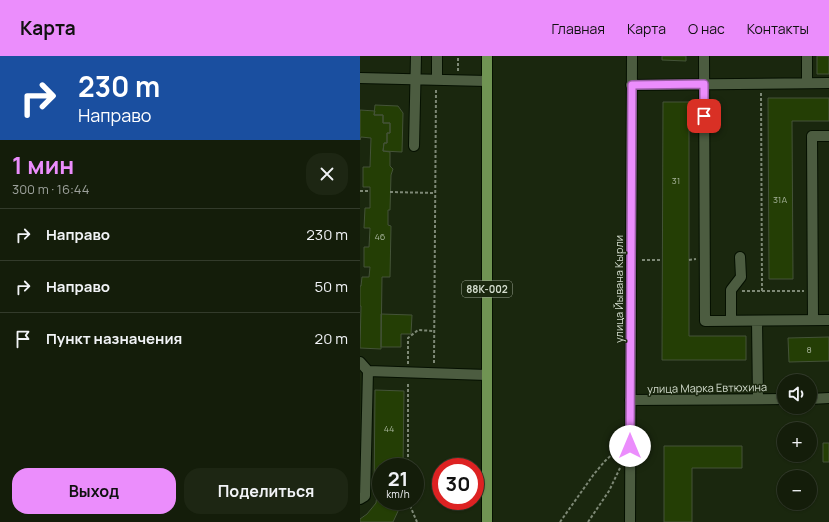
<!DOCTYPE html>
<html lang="ru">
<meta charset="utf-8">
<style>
body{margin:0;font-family:Manrope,sans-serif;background:#1d2613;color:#f1f3f6;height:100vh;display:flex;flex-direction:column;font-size:15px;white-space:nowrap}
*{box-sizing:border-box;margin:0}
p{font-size:13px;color:#9da29c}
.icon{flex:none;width:22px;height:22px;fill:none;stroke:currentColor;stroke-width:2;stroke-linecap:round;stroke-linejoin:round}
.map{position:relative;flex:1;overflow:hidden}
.drawer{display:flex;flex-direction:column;background:#141d0a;width:360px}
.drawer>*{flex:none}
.hud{background:#1a4fa0;color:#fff;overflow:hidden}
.tools{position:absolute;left:417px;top:318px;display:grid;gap:8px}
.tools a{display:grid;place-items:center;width:40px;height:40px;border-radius:50%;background:#141d0a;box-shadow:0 1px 3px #0004,0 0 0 1px #333b2b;font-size:20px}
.speed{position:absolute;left:12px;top:402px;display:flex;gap:8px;font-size:20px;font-weight:700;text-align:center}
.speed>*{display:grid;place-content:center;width:52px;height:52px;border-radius:50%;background:#141d0a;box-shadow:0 1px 3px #0004,0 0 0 1px #333b2b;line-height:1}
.speed small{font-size:10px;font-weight:400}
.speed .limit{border:6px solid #d22;background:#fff;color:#111}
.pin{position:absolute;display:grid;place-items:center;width:34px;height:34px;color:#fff;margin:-17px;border-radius:8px;box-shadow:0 2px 6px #0006}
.me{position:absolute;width:44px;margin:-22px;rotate:0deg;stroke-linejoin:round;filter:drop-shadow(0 0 3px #0008)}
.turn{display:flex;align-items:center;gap:14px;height:84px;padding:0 12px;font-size:18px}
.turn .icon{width:52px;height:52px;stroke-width:2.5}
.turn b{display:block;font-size:28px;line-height:34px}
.round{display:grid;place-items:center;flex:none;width:42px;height:42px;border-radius:16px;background:#1d2613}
.headline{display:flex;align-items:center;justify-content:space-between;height:68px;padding:0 12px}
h1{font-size:24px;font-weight:700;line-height:30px;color:#eb8dfc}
.button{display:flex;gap:8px;margin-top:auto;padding:8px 12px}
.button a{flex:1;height:46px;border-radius:16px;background:#eb8dfc;color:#111;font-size:16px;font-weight:700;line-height:46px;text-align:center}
.button a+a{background:#1d2613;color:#f1f3f6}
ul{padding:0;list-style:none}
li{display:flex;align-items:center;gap:12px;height:52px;padding:0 12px;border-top:1px solid #333b2b}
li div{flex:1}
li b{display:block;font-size:15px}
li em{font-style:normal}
header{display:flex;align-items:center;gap:24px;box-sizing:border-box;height:56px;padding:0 20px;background:#eb8dfc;color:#111}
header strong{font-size:19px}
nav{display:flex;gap:22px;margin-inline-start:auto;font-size:14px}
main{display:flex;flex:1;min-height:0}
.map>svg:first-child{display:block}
.building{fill:#243e05;stroke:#445338}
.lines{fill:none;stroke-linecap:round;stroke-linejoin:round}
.minor-casing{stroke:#051000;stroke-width:12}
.major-casing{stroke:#051000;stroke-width:12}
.path{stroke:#7e8976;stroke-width:2;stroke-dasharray:3 2;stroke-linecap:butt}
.minor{stroke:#4c5c40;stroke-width:10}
.major{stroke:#709453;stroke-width:10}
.route-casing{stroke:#995ca4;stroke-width:10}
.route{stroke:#eb8dfc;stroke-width:7}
.labels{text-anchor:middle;stroke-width:3;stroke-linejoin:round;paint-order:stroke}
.number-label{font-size:9px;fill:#a7b49b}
.shield{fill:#1a270e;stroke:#9ca694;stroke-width:1}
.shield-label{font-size:10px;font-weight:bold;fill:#d3dccd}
.street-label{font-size:11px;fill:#d3dccd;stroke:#1a270e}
</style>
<header>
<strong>Карта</strong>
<nav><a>Главная</a><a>Карта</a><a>О нас</a><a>Контакты</a></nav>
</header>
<main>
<section class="drawer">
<div class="hud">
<div class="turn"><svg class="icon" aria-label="right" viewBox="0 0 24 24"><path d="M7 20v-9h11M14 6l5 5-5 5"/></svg><div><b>230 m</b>Направо</div></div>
</div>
<div class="headline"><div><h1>1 мин</h1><p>300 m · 16:44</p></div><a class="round"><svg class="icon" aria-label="close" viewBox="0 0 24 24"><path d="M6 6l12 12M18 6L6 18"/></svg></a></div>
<ul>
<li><svg class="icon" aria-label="right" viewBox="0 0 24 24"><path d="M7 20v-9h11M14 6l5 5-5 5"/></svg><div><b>Направо</b></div><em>230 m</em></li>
<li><svg class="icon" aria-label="right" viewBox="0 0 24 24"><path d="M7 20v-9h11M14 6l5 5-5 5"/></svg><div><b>Направо</b></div><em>50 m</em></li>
<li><svg class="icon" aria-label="arrive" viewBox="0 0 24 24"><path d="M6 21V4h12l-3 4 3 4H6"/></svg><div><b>Пункт назначения</b></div><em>20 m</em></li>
</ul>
<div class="button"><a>Выход</a><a>Поделиться</a></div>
</section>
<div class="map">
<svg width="469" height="466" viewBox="0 0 469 466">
<rect width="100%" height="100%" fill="#1a270e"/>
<path class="building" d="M302 0H326V5L302 4Z
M457 0H469V18H457Z
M408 42H469V65H432L433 223H409Z
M303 46H329V280H386V304H302Z
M15 49 38 50 43 57 42 96 23 95 24 87H27V77H30V67H23V59H14Z
M0 54 15 55 14 59H23V67H30V77H27V87H24L23 95 30 96V110L33 113 31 119 30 154H28V169L31 170 30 221H22L21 293 0 292 1 250H0V230H1L2 221H9L10 211H4V191H9L10 172H4L5 152H10V131H3V111H10L11 82 1 81 0 84Z
M21 258 52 259 51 278H41V291H21Z
M469 281V305L429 306 428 282Z
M15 334 44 335 43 411H21V445H39V453L33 466H0V463L7 458 16 447 17 439H14Z
M463 387H469V406H463Z
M304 390H382V412H332V466H304Z"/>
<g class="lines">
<g class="minor-casing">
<path id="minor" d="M344 0 345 265 469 264
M0 22 127 25
M77 23V0
M447 27V0
M271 29 469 27
M54 90 56 0
M453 264 452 80H469
M371 265V234L381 221 380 201
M397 265 398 343
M0 306 8 315 5 440 0 443
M8 315 127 319
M450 343 469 342
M270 344 424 343
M270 466 272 0"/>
</g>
<g class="major-casing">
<path id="major" d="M127 466V0"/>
</g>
<path class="path" d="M98 15V0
M401 37 402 235
M0 135H10
M30 136 75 137
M282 204H302
M329 204 336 203
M382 235H444
M74 307 76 34
M48 308V282L58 274 74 275
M48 411V326
M48 445 57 466
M200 466 234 418 245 405 260 391
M228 466 249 435 260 412"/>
<use href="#minor" class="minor"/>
<use href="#major" class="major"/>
</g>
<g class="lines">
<g class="route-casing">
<path id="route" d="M270 390 272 29 344 28V60"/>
</g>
<use href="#route" class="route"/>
</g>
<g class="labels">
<g class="number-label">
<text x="316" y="128">31</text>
<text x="420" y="147">31А</text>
<text x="20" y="184">46</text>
<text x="449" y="297">8</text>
<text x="29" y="376">44</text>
</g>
<rect class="shield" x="102" y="225" width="50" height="16" rx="3"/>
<g class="shield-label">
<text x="127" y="237">88К-002</text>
</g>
<g class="street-label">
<text transform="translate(259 233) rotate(-90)" y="4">улица Йывана Кырли</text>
<text transform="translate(347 332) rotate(-1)" y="4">улица Марка Евтюхина</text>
</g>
</g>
</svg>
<div class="tools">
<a><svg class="icon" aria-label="sound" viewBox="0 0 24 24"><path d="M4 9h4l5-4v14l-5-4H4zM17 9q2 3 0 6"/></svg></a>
<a>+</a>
<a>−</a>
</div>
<div class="speed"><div>21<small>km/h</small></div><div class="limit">30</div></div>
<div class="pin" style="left:344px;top:60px;background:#d93025"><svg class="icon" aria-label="arrive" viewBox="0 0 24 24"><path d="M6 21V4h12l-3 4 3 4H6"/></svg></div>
<svg class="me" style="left:270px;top:390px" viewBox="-20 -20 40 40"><circle r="19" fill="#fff"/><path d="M0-13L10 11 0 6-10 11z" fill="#eb8dfc"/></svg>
</div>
</main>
